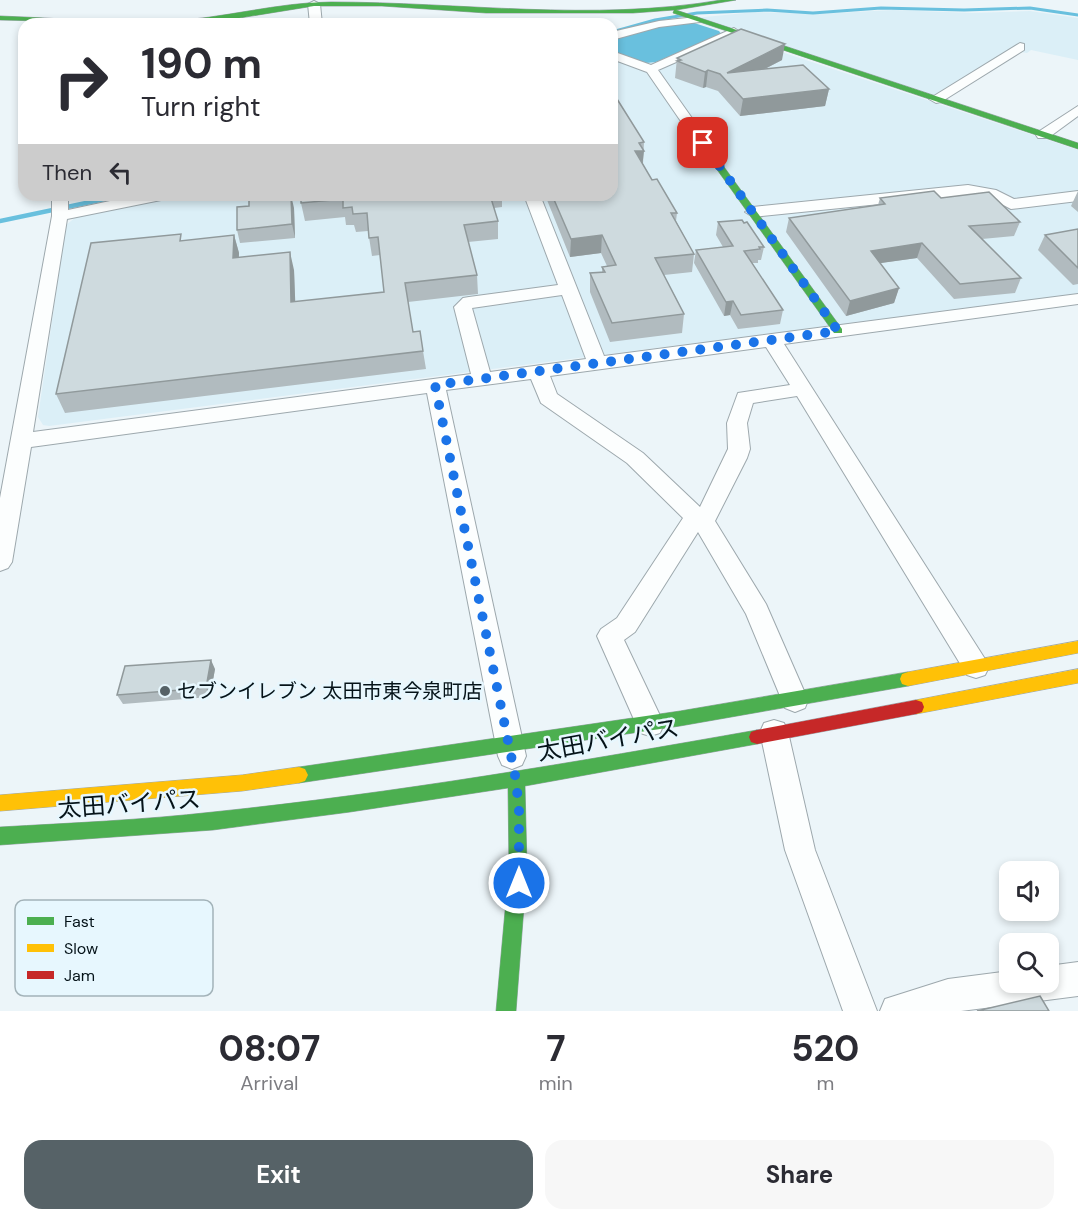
<!DOCTYPE html>
<meta charset="utf-8">
<style>
body{margin:0;font-family:"DM Sans","Noto Sans JP",sans-serif;background:#f7f7f7;color:#2b2b33;height:100vh;display:flex;flex-direction:column;font-size:22px;white-space:nowrap}
*{box-sizing:border-box;margin:0}
p{font-size:20px;color:#7c7c81}
.icon{flex:none;width:33px;height:33px;fill:none;stroke:currentColor;stroke-width:2;stroke-linecap:round;stroke-linejoin:round}
.map{position:relative;height:1011px;overflow:hidden}
.side{display:flex;flex-direction:column;background:#fff;flex:1}
.side>*{flex:none}
.top-card{position:absolute;left:18px;top:18px;width:600px;height:183px;border-radius:18px;box-shadow:0 3px 9px #0003;background:#fff;color:#2b2b33;overflow:hidden}
.fabs{position:absolute;left:999px;top:861px;display:grid;gap:12px}
.fabs a{display:grid;place-items:center;width:60px;height:60px;border-radius:12px;background:#fff;box-shadow:0 3px 9px #0003;font-size:30px}
.pin{position:absolute;display:grid;place-items:center;width:51px;height:51px;color:#fff;margin:-26px;border-radius:12px;box-shadow:0 3px 9px #0006}
.me{position:absolute;width:66px;margin:-33px;rotate:0deg;stroke-linejoin:round;filter:drop-shadow(0 0 4px #0008)}
.turn{display:flex;align-items:center;gap:21px;height:126px;padding:0 24px;font-size:27px}
.turn .icon{width:78px;height:78px;stroke-width:2.5}
.turn b{display:block;font-size:42px;line-height:51px}
.then{display:flex;align-items:center;height:57px;padding:0 24px;background:#0003;gap:12px;font-size:22px}
.eta{display:flex;justify-content:space-evenly;align-items:center;height:102px;text-align:center}
.eta b{font-size:36px;font-weight:700;line-height:42px}
.action{display:flex;gap:12px;margin-top:auto;padding:12px 24px}
.action a{flex:1;height:69px;border-radius:18px;background:#566267;color:#fff;font-size:24px;font-weight:700;line-height:69px;text-align:center}
.action a+a{background:#f7f7f7;color:#2b2b33}
.map>svg:first-child{display:block}
.built{fill:#dbeff7}
.water{fill:#69c0de}
.lines{fill:none;stroke-linecap:round;stroke-linejoin:round}
.stream-far1{stroke:#69c0de;stroke-width:3}
.stream{stroke:#69c0de;stroke-width:4.5}
.street-casing{stroke:#9da8ad;stroke-width:2}
.fast-casing{stroke:#9da8ad;stroke-width:1}
.slow-casing{stroke:#9da8ad;stroke-width:1}
.jam-casing{stroke:#9da8ad;stroke-width:1}
.street{fill:#fcfefe;fill-rule:evenodd}
.fast{fill:#4caf50;fill-rule:evenodd}
.slow{fill:#ffc107;fill-rule:evenodd}
.jam{fill:#c62828;fill-rule:evenodd}
.wall{fill:#b1bbbf}
.shaded-wall{fill:#90999b}
.building{fill:#cedade;stroke:#90999b;stroke-width:1.5}
.route{stroke:#1a73e8;stroke-width:10;stroke-dasharray:0 18}
.poi-dot{fill:#566267;stroke:#e7f7fe;stroke-width:2}
.labels{text-anchor:middle;stroke-width:5;stroke-linejoin:round;paint-order:stroke}
.poi-label{font-size:20px;fill:#051319;stroke:#e7f7fe;text-anchor:start}
.near-street-label{font-size:24px;fill:#051319;stroke:#e7f7fe}
.key{fill:#e7f7fe;stroke:#a3b3b9;stroke-width:1.5}
.key-label{font-size:16px;fill:#051319}
</style>
<div class="map">
<svg width="1078" height="1011" viewBox="0 0 1078 1011">
<rect width="100%" height="100%" fill="#ecf5f9"/>
<path class="built" d="M893 10 972 13 1030 11 1078 18V60L1031 50 1027 53 1009 50 934 95 695 18 755 12 817 14Z
M691 22 1078 150V294L49 426 43 425 38 417 66 225 76 217 180 195H612V39Z"/>
<path class="water" d="M691 22 719 31 721 34 656 62 646 63 612 51V39L643 29Z"/>
<g class="lines">
<path class="stream-far1" d="M612 32 655 20 697 13 767 10 813 13 881 8 964 10 1030 8 1078 15"/>
<path class="stream" d="M0 221 124 195"/>
<g class="street-casing">
<path id="street" d="M314 1 320 4 322 24H310L308 4Z
M696 17 702 20 700 22 659 27 612 40V32L659 21Z
M734 28 740 32 738 35 658 70 723 162 716 166 711 165 647 72 612 59V51L651 65Z
M1020 43 1024 44V50L941 102 936 103 929 99Z
M1078 106V116L1048 138H1038L1036 135 1038 132Z
M968 185 996 190 1014 199 1078 191V201L1011 209 986 196 968 195 753 217 745 212 753 207Z
M52 195H68V210L138 195H169L161 200 67 219 33 432 471 374 454 307 463 298 469 297 558 285 524 195H540L604 356 1078 294V304L784 344 985 659 989 667 985 675 976 678 967 675 797 396 753 403 747 423 750 449 747 458 715 521 766 604 808 700 805 708 795 712 785 708 746 614 698 532 635 632 624 640 664 724 660 733 650 736 640 733 597 636 601 629 617 618 683 518 627 463 541 403 531 379 446 390 526 756 522 765 512 769 502 765 498 756 427 393 31 447 12 562 8 568 0 571V498L52 216ZM562 295 586 359 490 372 472 308ZM766 347 790 385 738 393 727 423 728 449 700 507 643 453 557 394 550 376Z
M774 720 784 723 788 732 815 850 877 1011H843L785 850 760 732 764 723Z
M1078 962V996L961 1011H880L885 999 948 979 1010 971V982H1048V966Z"/>
</g>
<g class="fast-casing">
<path id="fast" d="M721 0H736L676 10 1078 143V149L673 13 674 10 633 13H486L382 6H314L227 20 180 24 0 20V16C56 18 113 23 168 21 222 19 278 2 331 2 460 2 592 22 721 0Z
M713 160H719L842 329V333H834L713 164Z
M908 672 914 674 916 679 914 684 908 686 680 726 299 783 293 781 290 775 293 769 299 767 680 711Z
M757 730 763 732 765 737 763 742 757 744 525 786 527 867 516 1011H496L509 867 508 788 350 812 213 830 0 845V827C71 823 142 820 213 812 396 793 576 762 757 730Z"/>
</g>
<g class="slow-casing">
<path id="slow" d="M1078 641V653L908 686 902 684 900 679 902 674 908 672Z
M1078 669V683L916 714 910 712 908 707 910 702 916 700Z
M299 767 305 769 308 775 305 781 299 783 242 791 0 811V795L242 775Z"/>
</g>
<g class="jam-casing">
<path id="jam" d="M916 700 922 702 924 707 922 712 916 714 757 744 751 742 749 737 751 732 757 730Z"/>
</g>
<use href="#street" class="street"/>
<use href="#fast" class="fast"/>
<use href="#slow" class="slow"/>
<use href="#jam" class="jam"/>
</g>
<path class="wall" d="M677 58 782 60 765 69 829 89 825 106 740 116 718 91 706 87 703 88 675 78Z
M612 91 644 142 643 164 652 180 677 213 676 221 694 254 692 272 664 275 684 314 682 333 610 342 590 292V273L602 272V267L607 266 601 253 570 257 545 195H612Z
M1078 191V212L1071 206Z
M301 195H502V207L494 208 498 221V239L468 242 477 275 478 294 408 302 413 332 423 351 426 369 65 413 56 394 183 241 234 235 239 253V257L294 270 295 302 384 292 380 255 372 256 368 231 356 232 354 225H346L345 217 305 221 301 203Z
M880 198H941L1020 222 1014 236 982 239 1021 278 1015 293 954 299 917 258 880 263 899 288 894 303 846 316 786 232 789 218 878 205Z
M249 206 294 208 295 238 240 243 237 230Z
M718 222 764 247 761 260H758V263H752L783 310 780 324 738 329 730 315 724 316 694 263 696 250 723 247 716 235Z
M1078 229V284L1073 285 1038 250 1045 235Z
M215 669 210 697 123 704 117 695Z"/>
<path class="shaded-wall" d="M785 44 782 60 731 86 727 73Z
M708 70 706 87 703 88 705 72Z
M829 89 825 106 740 116 743 99Z
M635 151H644L642 168Z
M291 195 294 208 295 238 292 224Z
M234 235 239 253 238 276 233 258Z
M602 235 601 253 570 257 571 239Z
M922 243 917 258 867 265 871 251Z
M290 252 294 270 296 321 291 302Z
M899 288 894 303 846 316 850 301Z
M733 301 730 315 724 316 726 302Z
M211 660 215 669 210 697 206 688Z"/>
<path class="building" d="M741 29 785 44 727 73 803 65 829 89 743 99 720 74 708 70 705 72 677 61 681 60 677 58Z
M612 91 644 142 639 143 644 151H635L652 180 657 179 677 213H671L694 254 655 258 684 314 612 323 590 273 605 272 602 267 616 265 602 235 571 239 552 195H612Z
M934 191 941 198 989 192 1020 222 969 226 1021 278 960 284 922 243 871 251 899 288 850 301 789 218 885 204 880 198Z
M291 195 292 224 237 230V207L249 206V199Z
M301 195H490L498 221 464 225 477 275 405 283 413 332 420 331 423 351 56 394 91 243 181 234 180 241 234 235 233 258 290 252 291 302 384 292 378 237 369 238 367 213 353 214 352 207 343 208V199L301 203Z
M742 220 744 223 747 222 764 247H759L760 249 744 251 783 310 741 315 733 301 726 302 696 250 733 246 718 222Z
M1078 229V268L1045 235Z
M211 660 206 688 117 695 125 666Z
M1040 996 1049 1011H977Z"/>
<g class="lines">
<path class="route" d="M519 883V811L516 780 435 385 838 331 703 143"/>
</g>
<circle class="poi-dot" cx="165" cy="691" r="6"/>
<g class="labels">
<g class="poi-label">
<text x="177" y="698">セブンイレブン 太田市東今泉町店</text>
</g>
<g class="near-street-label">
<text transform="translate(608 740) rotate(-10)" y="8">太田バイパス</text>
<text transform="translate(129 804) rotate(-4)" y="8">太田バイパス</text>
</g>
</g>
<rect x="15" y="900" width="198" height="96" rx="9" class="key"/>
<rect x="27" y="917" width="27" height="8" fill="#4caf50"/>
<rect x="27" y="944" width="27" height="8" fill="#ffc107"/>
<rect x="27" y="971" width="27" height="8" fill="#c62828"/>
<g class="key-label">
<text x="64" y="927">Fast</text>
<text x="64" y="954">Slow</text>
<text x="64" y="981">Jam</text>
</g>
</svg>
<div class="fabs">
<a><svg class="icon" aria-label="sound" viewBox="0 0 24 24"><path d="M4 9h4l5-4v14l-5-4H4zM17 9q2 3 0 6"/></svg></a>
<a><svg class="icon" aria-label="search" viewBox="0 0 24 24"><circle cx="10" cy="10" r="6"/><path d="M15 15l6 6"/></svg></a>
</div>
<div class="pin" style="left:703px;top:143px;background:#d93025"><svg class="icon" aria-label="arrive" viewBox="0 0 24 24"><path d="M6 21V4h12l-3 4 3 4H6"/></svg></div>
<svg class="me" style="left:519px;top:883px" viewBox="-20 -20 40 40"><circle r="17" fill="#1a73e8" stroke="#fff" stroke-width="3"/><path d="M0-11L8 9 0 5-8 9z" fill="#fff"/></svg>
<div class="top-card">
<div class="turn"><svg class="icon" aria-label="right" viewBox="0 0 24 24"><path d="M7 20v-9h11M14 6l5 5-5 5"/></svg><div><b>190 m</b>Turn right</div></div>
<div class="then">Then<svg class="icon" aria-label="left" viewBox="0 0 24 24"><path d="M17 20v-9H6M10 6l-5 5 5 5"/></svg></div>
</div>
</div>
<section class="side">
<div class="eta">
<div><b>08:07</b><p>Arrival</p></div>
<div><b>7</b><p>min</p></div>
<div><b>520</b><p>m</p></div>
</div>
<div class="action"><a>Exit</a><a>Share</a></div>
</section>
